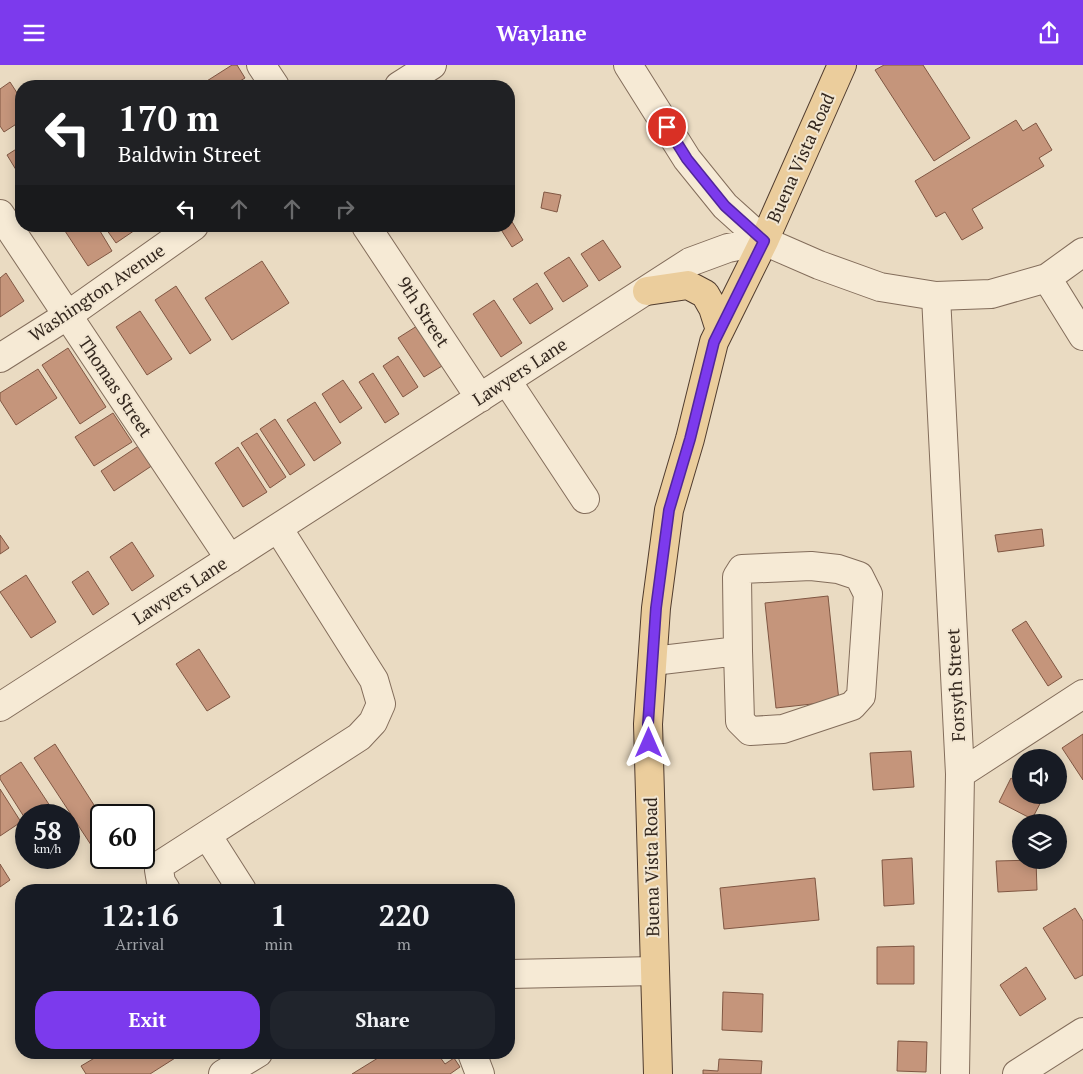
<!DOCTYPE html>
<style>
body{margin:0;font-family:"PT Serif",serif;background:#20242c;color:#f1f3f6;height:100vh;display:flex;flex-direction:column;font-size:19px;white-space:nowrap}
*{box-sizing:border-box;margin:0}
p{font-size:16px;color:#9ea1a6}
.icon{flex:none;width:28px;height:28px;fill:none;stroke:currentColor;stroke-width:2;stroke-linecap:round;stroke-linejoin:round}
.map{position:relative;flex:1;overflow:hidden}
.details{position:absolute;left:15px;top:819px;width:500px;height:175px;display:flex;flex-direction:column;background:#171b24;border-radius:20px;box-shadow:0 2px 12px #0003}
.details>*{flex:none}
.banner{position:absolute;left:15px;top:15px;width:500px;height:152px;border-radius:20px;box-shadow:0 2px 12px #0003;background:#202124;color:#fff;overflow:hidden}
.fabs{position:absolute;left:1012px;top:684px;display:grid;gap:10px}
.fabs a{display:grid;place-items:center;width:55px;height:55px;border-radius:50%;background:#171b24;box-shadow:0 2px 12px #0003;font-size:25px}
.speed{position:absolute;left:15px;top:739px;display:flex;gap:10px;font-size:25px;font-weight:700;text-align:center}
.speed>*{display:grid;place-content:center;width:65px;height:65px;border-radius:50%;background:#171b24;box-shadow:0 2px 12px #0003;line-height:1}
.speed small{font-size:12px;font-weight:400}
.speed .limit{border:2px solid #111;border-radius:8px;background:#fff;color:#111}
.pin{position:absolute;display:grid;place-items:center;width:42px;height:42px;color:#fff;margin:-21px;border:2px solid #fff;border-radius:50%;box-shadow:0 1px 5px #0007}
.me{position:absolute;width:55px;margin:-28px;rotate:0deg;stroke-linejoin:round;filter:drop-shadow(0 0 4px #0008)}
.turn{display:flex;align-items:center;gap:18px;height:105px;padding:0 20px;font-size:22px}
.turn .icon{width:65px;height:65px;stroke-width:2.5}
.turn b{display:block;font-size:35px;line-height:42px}
.lanes{display:flex;align-items:center;height:48px;padding:0 20px;background:#0003;justify-content:center;gap:25px;direction:ltr}
.lanes .off{opacity:.35}
.eta{display:flex;justify-content:space-evenly;align-items:center;height:85px;text-align:center}
.eta b{font-size:30px;font-weight:700;line-height:35px}
.cta{display:flex;gap:10px;margin-top:auto;padding:10px 20px}
.cta a{flex:1;height:58px;border-radius:20px;background:#7c3aed;color:#fff;font-size:20px;font-weight:700;line-height:58px;text-align:center}
.cta a+a{background:#20242c;color:#f1f3f6}
header{display:flex;justify-content:space-between;align-items:center;height:65px;padding:0 20px;background:#7c3aed;color:#fff;font-size:22px;font-weight:700}
.map>svg:first-child{display:block}
.building{fill:#c5957b;stroke:#805743}
.lines{fill:none;stroke-linecap:round;stroke-linejoin:round}
.minor-casing{stroke:#836d5b;stroke-width:30}
.major-casing{stroke:#503c2f;stroke-width:30}
.minor{stroke:#f6ead5;stroke-width:28}
.major{stroke:#ebcd9c;stroke-width:28}
.route-casing{stroke:#51269a;stroke-width:12}
.route{stroke:#7c3aed;stroke-width:9}
.labels{text-anchor:middle;stroke-width:4;stroke-linejoin:round;paint-order:stroke}
.street-label{font-size:18px;fill:#33271e;stroke:#f2e6d1}
</style>
<header><svg class="icon" aria-label="menu" viewBox="0 0 24 24"><path d="M4 6h16M4 12h16M4 18h16"/></svg>Waylane<svg class="icon" aria-label="share" viewBox="0 0 24 24"><path d="M12 15V3M7 8l5-5 5 5M5 13v7h14v-7"/></svg></header>
<div class="map">
<svg width="1083" height="1009" viewBox="0 0 1083 1009">
<rect width="100%" height="100%" fill="#eadbc2"/>
<path class="building" d="M232 0H237L245 13 232 21H199Z
M884 0H923L970 73 934 96 875 5Z
M10 17 21 34V56L4 67 0 61V24Z
M1016 55 1023 66 1036 58 1052 85 1039 93 1044 101 972 144 983 163 962 175 945 147 936 152 915 116Z
M21 81V113L7 90Z
M544 127 561 130 557 147 541 143Z
M511 155 523 175 512 182 500 163 509 161V157Z
M73 161H97L112 186 88 201 65 166Z
M104 161H141L116 178Z
M603 175 621 202 599 216 581 189Z
M569 192 588 221 563 237 544 208Z
M262 196 289 238 232 275 205 233Z
M6 208 24 236 0 252V213Z
M537 218 553 244 530 259 513 234Z
M176 221 211 275 190 289 155 235Z
M494 235 522 278 501 292 473 249Z
M140 246 172 294 147 310 116 262Z
M417 261 442 301 424 312 398 273Z
M68 283 106 342 80 359 42 300Z
M398 291 418 322 403 332 383 301Z
M38 304 57 333 16 360 0 335V328Z
M373 308 399 349 385 358 359 317Z
M343 315 362 343 340 358 322 329Z
M315 337 341 378 314 396 287 355Z
M113 348 132 377 94 401 75 372Z
M275 354 305 400 290 410 260 364Z
M257 368 286 412 270 423 241 378Z
M140 380 153 400 114 426 101 406Z
M238 382 267 427 243 442 215 398Z
M1042 464 1044 481 998 487 995 470Z
M0 470 9 483 0 489Z
M132 477 154 511 132 526 110 492Z
M88 506 109 539 93 550 72 517Z
M26 510 56 557 31 573 0 527Z
M828 531 839 636 776 643 765 538Z
M1026 556 1062 612 1048 621 1012 565Z
M199 584 230 632 207 646 176 599Z
M1083 669V715L1062 683Z
M55 679 101 751V782L95 786 34 693Z
M911 686 914 722 873 725 870 688Z
M21 697 56 750H26V755L0 714V711Z
M1011 713 1021 719V730L1044 731 1032 754 999 737Z
M0 724 21 757 0 771Z
M912 793 914 839 884 841 882 795Z
M1036 795 1037 825 998 827 996 796Z
M0 799 10 815 0 822Z
M815 813 819 855 724 864 720 823Z
M1075 843 1083 856V910L1075 914 1043 863Z
M914 881V919H877V882Z
M1026 902 1046 934 1020 951 1000 920Z
M723 927 763 929 762 967 722 965Z
M898 976 927 977 926 1007 897 1006Z
M103 988H183L150 1009H86L81 1001Z
M386 988H437L445 999 454 993 460 1002 450 1009H352Z
M719 994 762 996 761 1009H703V1005L718 1006Z"/>
<g class="lines">
<g class="minor-casing">
<path id="minor" d="M261 0 275 21
M628 0 687 94 725 141 764 176
M399 21 432 0
M0 149 230 494
M366 161 480 333
M1047 213 1083 271
M936 231 960 709 955 1009
M0 293 68 250 194 161
M507 316 585 434
M653 596 738 586 737 512 742 504 811 501 838 504 859 511 868 529 861 631 852 641 783 664 750 666 740 656 738 586
M0 642 690 197 728 183 764 176 819 200 880 222 936 231 991 229 1047 213 1083 187
M960 709 1083 629
M207 770 242 825
M166 825 161 817 159 805 163 798 359 672 373 657 381 639 374 615 278 463
M509 909 655 906
M472 988 480 1009
M223 1009 258 988
M1017 1009 1083 967"/>
</g>
<g class="major-casing">
<path id="major" d="M647 226 688 220 705 229 713 243 720 265
M658 1009 648 659 656 543 669 445 690 374 714 277 764 176 842 0"/>
</g>
<use href="#minor" class="minor"/>
<use href="#major" class="major"/>
</g>
<g class="lines">
<g class="route-casing">
<path id="route" d="M649 678 648 659 656 543 669 445 690 374 714 277 764 176 725 141 687 94 667 62"/>
</g>
<use href="#route" class="route"/>
</g>
<g class="labels">
<g class="street-label">
<text transform="translate(801 93) rotate(-66)" y="6">Buena Vista Road</text>
<text transform="translate(97 228) rotate(-34)" y="6">Washington Avenue</text>
<text transform="translate(423 247) rotate(57)" y="6">9th Street</text>
<text transform="translate(520 307) rotate(-33)" y="6">Lawyers Lane</text>
<text transform="translate(115 322) rotate(56)" y="6">Thomas Street</text>
<text transform="translate(180 526) rotate(-33)" y="6">Lawyers Lane</text>
<text transform="translate(956 620) rotate(-93)" y="6">Forsyth Street</text>
<text transform="translate(652 802) rotate(-91)" y="6">Buena Vista Road</text>
</g>
</g>
</svg>
<div class="fabs">
<a><svg class="icon" aria-label="sound" viewBox="0 0 24 24"><path d="M4 9h4l5-4v14l-5-4H4zM17 9q2 3 0 6"/></svg></a>
<a><svg class="icon" aria-label="layers" viewBox="0 0 24 24"><path d="M12 4l9 5-9 5-9-5zM3 14l9 5 9-5"/></svg></a>
</div>
<div class="speed"><div>58<small>km/h</small></div><div class="limit">60</div></div>
<div class="pin" style="left:667px;top:62px;background:#d93025"><svg class="icon" aria-label="arrive" viewBox="0 0 24 24"><path d="M6 21V4h12l-3 4 3 4H6"/></svg></div>
<svg class="me" style="left:649px;top:678px" viewBox="-20 -20 40 40"><path d="M0-17L14 15 0 8-14 15z" fill="#7c3aed" stroke="#fff" stroke-width="4"/></svg>
<div class="banner">
<div class="turn"><svg class="icon" aria-label="left" viewBox="0 0 24 24"><path d="M17 20v-9H6M10 6l-5 5 5 5"/></svg><div><b>170 m</b>Baldwin Street</div></div>
<div class="lanes"><svg class="icon" aria-label="left" viewBox="0 0 24 24"><path d="M17 20v-9H6M10 6l-5 5 5 5"/></svg><svg class="icon off" aria-label="ahead" viewBox="0 0 24 24"><path d="M12 20V5M6 11l6-6 6 6"/></svg><svg class="icon off" aria-label="ahead" viewBox="0 0 24 24"><path d="M12 20V5M6 11l6-6 6 6"/></svg><svg class="icon off" aria-label="right" viewBox="0 0 24 24"><path d="M7 20v-9h11M14 6l5 5-5 5"/></svg></div>
</div>
<section class="details">
<div class="eta">
<div><b>12:16</b><p>Arrival</p></div>
<div><b>1</b><p>min</p></div>
<div><b>220</b><p>m</p></div>
</div>
<div class="cta"><a>Exit</a><a>Share</a></div>
</section>
</div>
